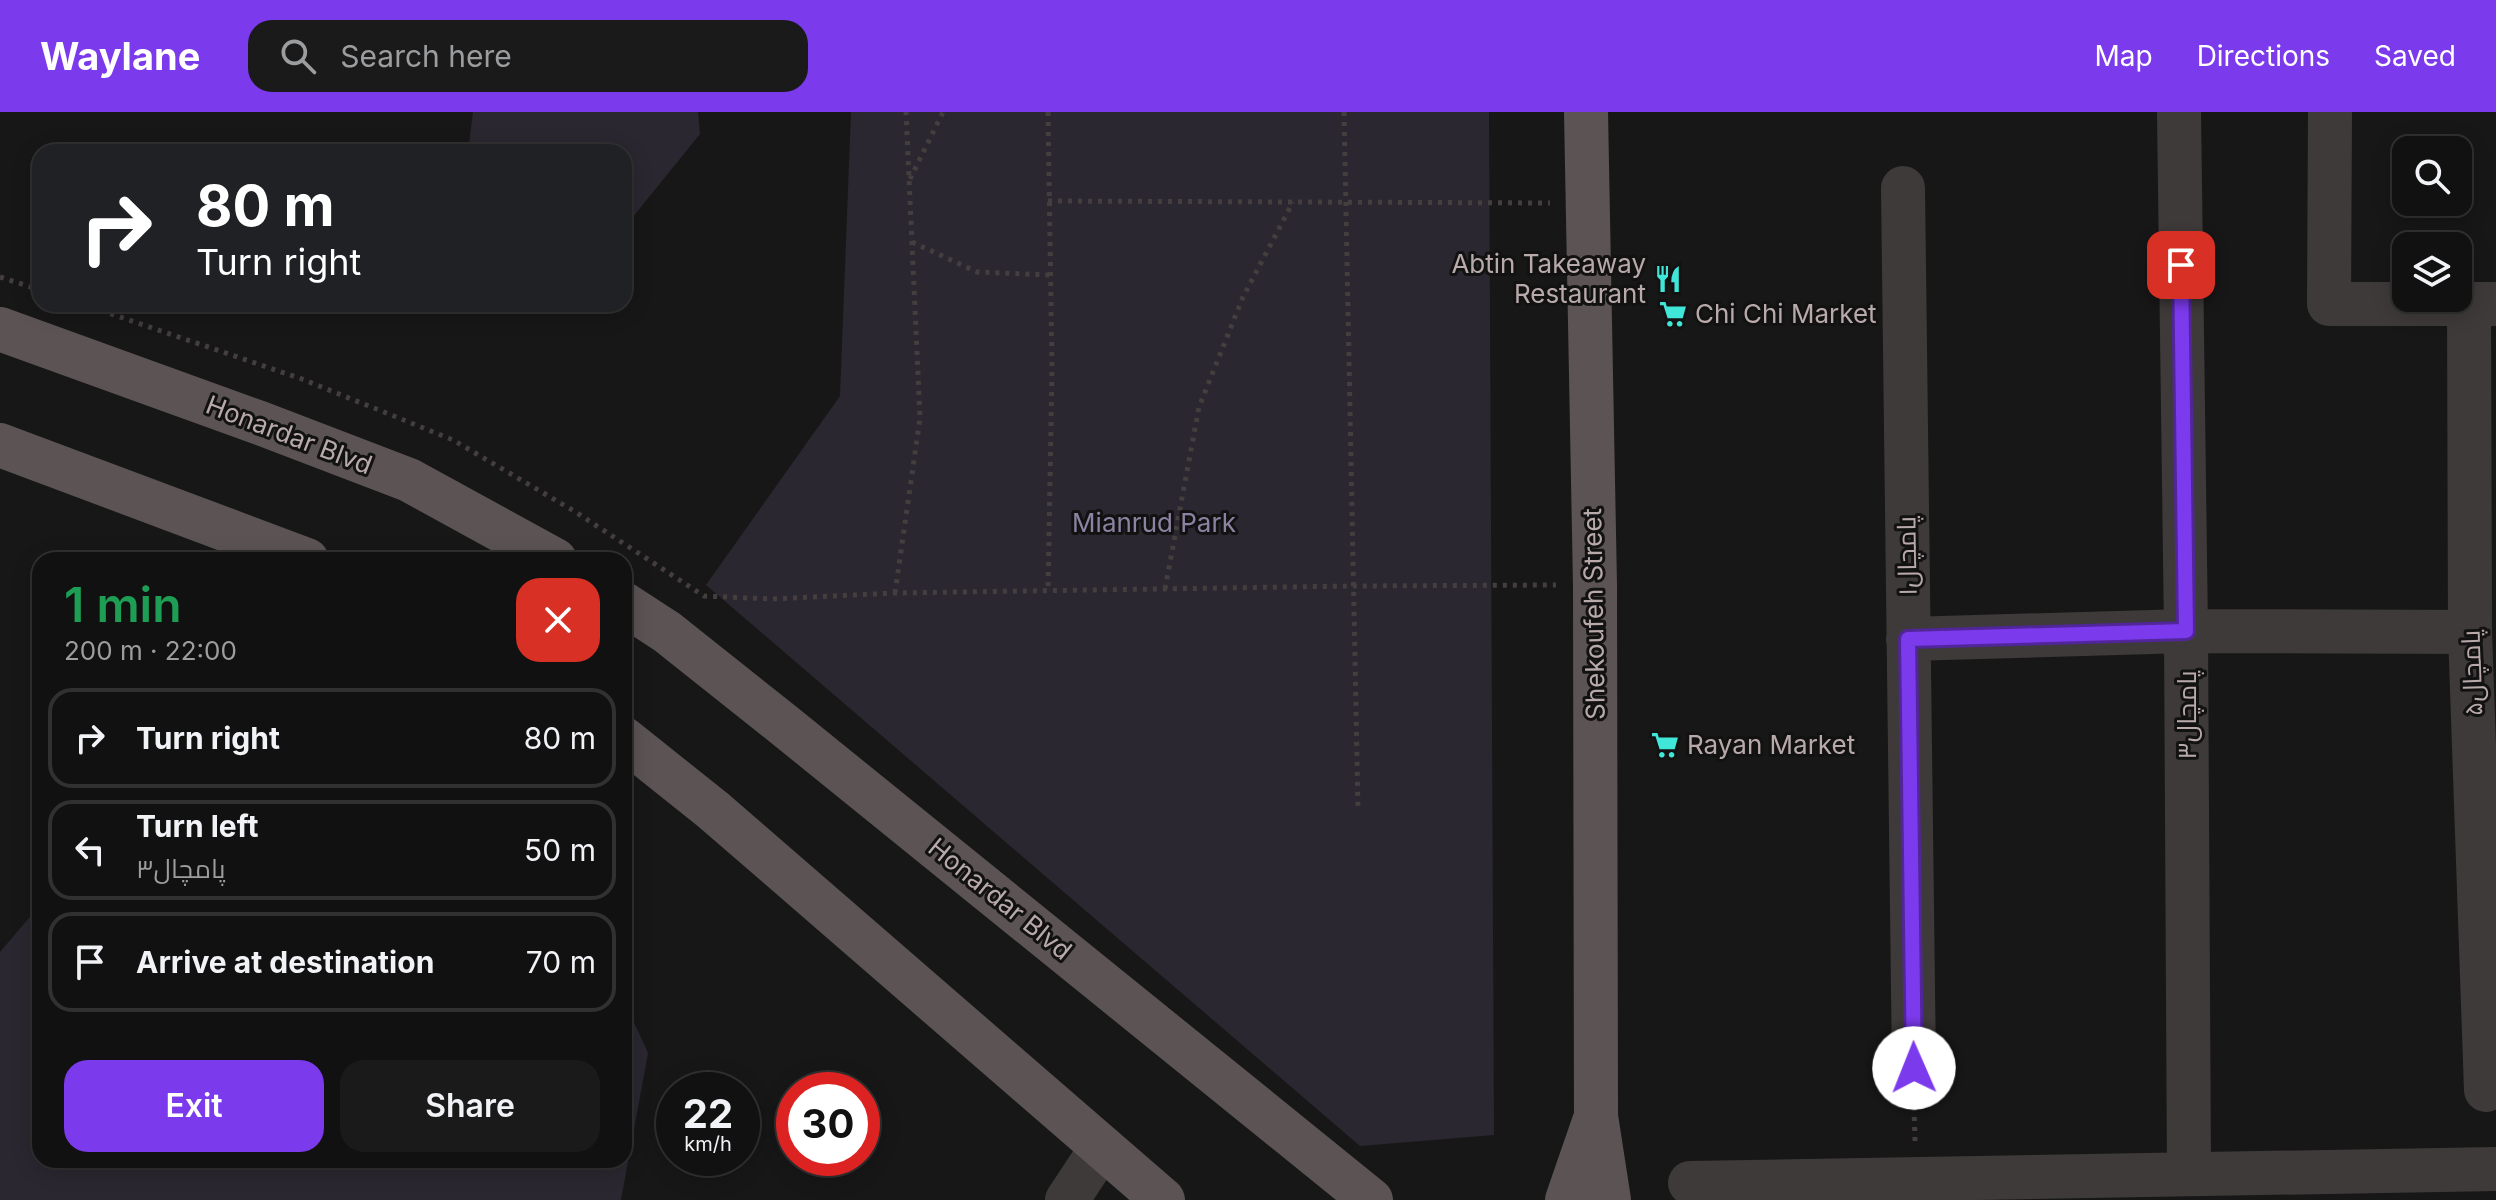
<!DOCTYPE html>
<meta charset="utf-8">
<style>
body{margin:0;font-family:Inter,Cairo,sans-serif;background:#1b1a1a;color:#f1f3f6;height:100vh;display:flex;flex-direction:column;font-size:30px;white-space:nowrap}
*{box-sizing:border-box;margin:0}
p{font-size:26px;color:#9c9d9f}
.icon{flex:none;width:44px;height:44px;fill:none;stroke:currentColor;stroke-width:2;stroke-linecap:round;stroke-linejoin:round}
.map{position:relative;flex:1;overflow:hidden}
.panel{position:absolute;left:32px;top:440px;width:600px;height:616px;display:flex;flex-direction:column;background:#121111;border-radius:24px;box-shadow:0 4px 20px #0003,0 0 0 2px #313131}
.panel>*{flex:none}
.top-card{position:absolute;left:32px;top:32px;width:600px;height:168px;border-radius:24px;box-shadow:0 4px 20px #0003,0 0 0 2px #313131;background:#202124;color:#fff;overflow:hidden}
.fabs{position:absolute;left:2392px;top:24px;display:grid;gap:16px}
.fabs a{display:grid;place-items:center;width:80px;height:80px;border-radius:16px;background:#121111;box-shadow:0 4px 20px #0003,0 0 0 2px #313131;font-size:40px}
.speed{position:absolute;left:656px;top:960px;display:flex;gap:16px;font-size:40px;font-weight:700;text-align:center}
.speed>*{display:grid;place-content:center;width:104px;height:104px;border-radius:50%;background:#121111;box-shadow:0 4px 20px #0003,0 0 0 2px #313131;line-height:1}
.speed small{font-size:20px;font-weight:400}
.speed .limit{border:12px solid #d22;background:#fff;color:#111}
.pin{position:absolute;display:grid;place-items:center;width:68px;height:68px;color:#fff;margin:-34px;border-radius:16px;box-shadow:0 4px 12px #0006}
.me{position:absolute;width:88px;margin:-44px;rotate:359deg;stroke-linejoin:round;filter:drop-shadow(0 0 6px #0008)}
.turn{display:flex;align-items:center;gap:28px;height:168px;padding:0 32px;font-size:36px}
.turn .icon{width:104px;height:104px;stroke-width:2.5}
.turn b{display:block;font-size:56px;line-height:68px}
.round{display:grid;place-items:center;flex:none;width:84px;height:84px;border-radius:24px;background:#1b1a1a}
.head{display:flex;align-items:center;justify-content:space-between;height:136px;padding:0 32px}
h1{font-size:48px;font-weight:600;line-height:60px;color:#1e9e55}
.primary-button{display:flex;gap:16px;margin-top:auto;padding:16px 32px}
.primary-button a{flex:1;height:92px;border-radius:24px;background:#7c3aed;color:#fff;font-size:32px;font-weight:600;line-height:92px;text-align:center}
.primary-button a+a{background:#1b1a1a;color:#f1f3f6}
ul{padding:0;list-style:none}
li{display:flex;align-items:center;gap:24px;height:100px;margin:0 16px 12px;padding:0 16px;border:4px solid #313131;border-radius:24px}
li div{flex:1}
li b{display:block;font-size:30px}
li em{font-style:normal}
header{display:flex;align-items:center;gap:48px;box-sizing:border-box;height:112px;padding:0 40px;background:#7c3aed;color:#fff}
header strong{font-size:38px}
nav{display:flex;gap:44px;margin-inline-start:auto;font-size:28px}
.search{width:560px;height:72px;background:#1b1a1a;display:flex;align-items:center;gap:20px;box-sizing:border-box;padding:0 28px;border-radius:24px;color:#9c9d9f;font-size:30px}
.map>svg:first-child{display:block}
.green{fill:#2a2730}
.lines{fill:none;stroke-linecap:round;stroke-linejoin:round}
.path{stroke:#443e3e;stroke-width:5;stroke-dasharray:4 6;stroke-linecap:butt}
.minor{stroke:#3f3a3a;stroke-width:44}
.major{stroke:#5c5454;stroke-width:44}
.route-casing{stroke:#51269a;stroke-width:20}
.route{stroke:#7c3aed;stroke-width:14}
.labels{text-anchor:middle;stroke-width:6;stroke-linejoin:round;paint-order:stroke}
.poi-label{font-size:26px;fill:#b8a9aa;stroke:#131212;text-anchor:start}
.street-label{font-size:26px;fill:#b8a9aa;stroke:#131212}
.park-label{font-size:26px;fill:#8c82a1;stroke:#131212}
</style>
<header>
<strong>Waylane</strong>
<div class="search"><svg class="icon" aria-label="search" viewBox="0 0 24 24"><circle cx="10" cy="10" r="6"/><path d="M15 15l6 6"/></svg>Search here</div>
<nav><a>Map</a><a>Directions</a><a>Saved</a></nav>
</header>
<div class="map">
<svg width="2496" height="1088" viewBox="0 0 2496 1088">
<rect width="100%" height="100%" fill="#181717"/>
<path class="green" d="M473 0H698L700 22 628 111 624 110V40H468Z
M851 0H1489L1494 1023 1360 1034 706 473 840 284Z
M40 793V1048H624V888L648 941 621 1088H0V840Z"/>
<g class="lines">
<path class="path" d="M1048 0 1052 257 1048 479
M1344 0 1358 697
M910 67 943 0
M1048 89 1550 91
M912 130 977 160 1050 163
M0 165 40 178
M82 192 302 267 453 328 574 399 704 484 772 487 895 481 1352 474 1556 473
M1165 477 1199 295 1243 185 1293 90
M895 481 920 306 906 0
M1914 995 1915 1029"/>
<path class="minor" d="M2179 0 2186 519 2189 1062
M2330 0 2329 192H2496
M1903 76 1914 956
M2469 192 2470 520 2486 978
M1908 527 2186 519 2470 520
M1690 1071 2496 1057
M1067 1088 1102 1035"/>
<path class="major" d="M1586 0 1595 473 1596 1004 1609 1088
M0 217 260 311 409 368 555 448
M0 333 307 448
M624 492 667 520 784 613 1371 1088
M624 627 713 698 1163 1088
M1567 1088 1594 1010"/>
</g>
<g class="lines">
<g class="route-casing">
<path id="route" d="M1914 956 1908 527 2186 519 2181 153"/>
</g>
<use href="#route" class="route"/>
</g>
<defs>
<g id="restaurant-bare" transform="scale(2.16)"><path d="M-5-6h1v4h1v-4h1v4h1v-4h1v5L-1.5 .5V6h-2V.5L-5-1ZM5-6V6H3V1.5H1.5Q1.5-4 5-6Z" fill="#40e7d9" stroke="#131212" stroke-width="2.5" paint-order="stroke"/></g>
<g id="supermarket-bare" transform="scale(2.16)"><path d="M-6-5.5h2.5l.6 2H6L4.5 2H-2.5L-4.4-4H-6ZM-1.5 3.2a1.3 1.3 0 1 0 .1 0ZM3 3.2a1.3 1.3 0 1 0 .1 0Z" fill="#40e7d9" stroke="#131212" stroke-width="2.5" paint-order="stroke"/></g>
</defs>
<g fill-rule="evenodd">
<use href="#restaurant-bare" x="1668" y="167"/>
<use href="#supermarket-bare" x="1673" y="202"/>
<use href="#supermarket-bare" x="1665" y="633"/>
</g>
<g class="labels">
<g class="poi-label">
<text x="1646" y="161" text-anchor="end">Abtin Takeaway<tspan x="1646" dy="30">Restaurant</tspan></text>
<text x="1695" y="211">Chi Chi Market</text>
<text x="1687" y="642">Rayan Market</text>
</g>
<g class="street-label">
<text transform="translate(289 323) rotate(21)" y="9">Honardar Blvd</text>
<text transform="translate(1907 444) rotate(-91)" y="9">پامچال۱</text>
<text transform="translate(1594 502) rotate(-91)" y="9">Shekoufeh Street</text>
<text transform="translate(2472 561) rotate(-92)" y="9">پامچال۵</text>
<text transform="translate(2187 603) rotate(-90)" y="9">پامچال۳</text>
<text transform="translate(1000 787) rotate(39)" y="9">Honardar Blvd</text>
</g>
<g class="park-label">
<text x="1154" y="420">Mianrud Park</text>
</g>
</g>
</svg>
<div class="fabs">
<a><svg class="icon" aria-label="search" viewBox="0 0 24 24"><circle cx="10" cy="10" r="6"/><path d="M15 15l6 6"/></svg></a>
<a><svg class="icon" aria-label="layers" viewBox="0 0 24 24"><path d="M12 4l9 5-9 5-9-5zM3 14l9 5 9-5"/></svg></a>
</div>
<div class="speed"><div>22<small>km/h</small></div><div class="limit">30</div></div>
<div class="pin" style="left:2181px;top:153px;background:#d93025"><svg class="icon" aria-label="arrive" viewBox="0 0 24 24"><path d="M6 21V4h12l-3 4 3 4H6"/></svg></div>
<svg class="me" style="left:1914px;top:956px" viewBox="-20 -20 40 40"><circle r="19" fill="#fff"/><path d="M0-13L10 11 0 6-10 11z" fill="#7c3aed"/></svg>
<div class="top-card">
<div class="turn"><svg class="icon" aria-label="right" viewBox="0 0 24 24"><path d="M7 20v-9h11M14 6l5 5-5 5"/></svg><div><b>80 m</b>Turn right</div></div>
</div>
<section class="panel">
<div class="head"><div><h1>1 min</h1><p>200 m · 22:00</p></div><a class="round" style="background:#d93025;color:#fff"><svg class="icon" aria-label="close" viewBox="0 0 24 24"><path d="M6 6l12 12M18 6L6 18"/></svg></a></div>
<ul>
<li><svg class="icon" aria-label="right" viewBox="0 0 24 24"><path d="M7 20v-9h11M14 6l5 5-5 5"/></svg><div><b>Turn right</b></div><em>80 m</em></li>
<li><svg class="icon" aria-label="left" viewBox="0 0 24 24"><path d="M17 20v-9H6M10 6l-5 5 5 5"/></svg><div><b>Turn left</b><p>پامچال۳</p></div><em>50 m</em></li>
<li><svg class="icon" aria-label="arrive" viewBox="0 0 24 24"><path d="M6 21V4h12l-3 4 3 4H6"/></svg><div><b>Arrive at destination</b></div><em>70 m</em></li>
</ul>
<div class="primary-button"><a>Exit</a><a>Share</a></div>
</section>
</div>
